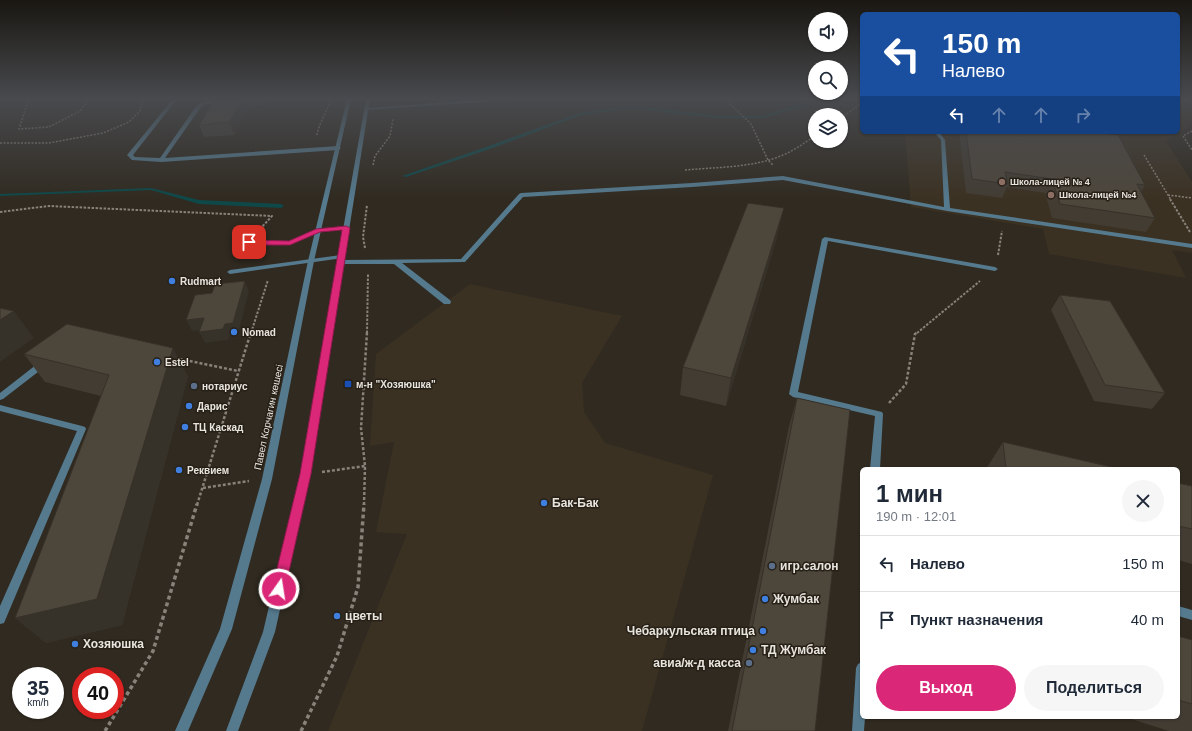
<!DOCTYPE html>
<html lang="ru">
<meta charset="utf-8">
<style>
body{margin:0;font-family:Arial,sans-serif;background:#f6f6f7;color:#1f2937;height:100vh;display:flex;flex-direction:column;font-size:15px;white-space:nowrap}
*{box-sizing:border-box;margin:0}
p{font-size:13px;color:#747a83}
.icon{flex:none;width:22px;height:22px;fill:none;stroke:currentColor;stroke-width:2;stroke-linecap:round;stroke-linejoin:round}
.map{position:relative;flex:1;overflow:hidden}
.sheet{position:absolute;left:860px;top:467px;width:320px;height:252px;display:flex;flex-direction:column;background:#fff;border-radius:6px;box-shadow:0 1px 3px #0004}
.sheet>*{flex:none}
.hud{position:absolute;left:860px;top:12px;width:320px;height:122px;border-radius:6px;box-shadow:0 1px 3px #0004;background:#1a4fa0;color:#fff;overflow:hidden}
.buttons{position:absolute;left:808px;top:12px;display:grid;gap:8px}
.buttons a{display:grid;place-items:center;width:40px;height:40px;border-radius:50%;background:#fff;box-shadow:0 1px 3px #0004;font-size:20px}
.speed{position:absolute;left:12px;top:667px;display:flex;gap:8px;font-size:20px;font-weight:700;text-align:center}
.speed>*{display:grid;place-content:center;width:52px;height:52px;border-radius:50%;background:#fff;box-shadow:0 1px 3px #0004;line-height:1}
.speed small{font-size:10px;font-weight:400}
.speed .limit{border:6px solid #d22;background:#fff;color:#111}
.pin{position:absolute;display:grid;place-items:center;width:34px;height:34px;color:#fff;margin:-17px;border-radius:8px;box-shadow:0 2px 6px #0006}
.me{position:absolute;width:44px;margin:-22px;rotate:13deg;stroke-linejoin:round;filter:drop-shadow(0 0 3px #0008)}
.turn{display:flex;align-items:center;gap:14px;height:84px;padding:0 16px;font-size:18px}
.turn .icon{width:52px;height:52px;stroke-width:2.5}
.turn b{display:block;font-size:28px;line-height:34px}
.lanes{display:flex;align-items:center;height:38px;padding:0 16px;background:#0003;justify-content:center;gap:20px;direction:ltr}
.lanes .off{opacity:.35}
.round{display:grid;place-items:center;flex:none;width:42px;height:42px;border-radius:21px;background:#f6f6f7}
.head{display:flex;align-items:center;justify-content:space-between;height:68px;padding:0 16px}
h1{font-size:24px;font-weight:700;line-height:30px}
.cta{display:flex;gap:8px;margin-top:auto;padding:8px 16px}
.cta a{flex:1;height:46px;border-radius:24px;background:#db2777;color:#fff;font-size:16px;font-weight:700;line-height:46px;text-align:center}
.cta a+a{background:#f6f6f7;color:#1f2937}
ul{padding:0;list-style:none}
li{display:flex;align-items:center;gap:12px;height:56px;padding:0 16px;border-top:1px solid #e0e1e3}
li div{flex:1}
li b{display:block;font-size:15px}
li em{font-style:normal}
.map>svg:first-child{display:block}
.built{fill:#3b3122}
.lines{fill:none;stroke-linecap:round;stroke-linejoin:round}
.stream{fill:#0e4849;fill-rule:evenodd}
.path-far3{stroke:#87827a;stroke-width:1.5;stroke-dasharray:2 1.5;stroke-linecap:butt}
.path-far2{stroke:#87827a;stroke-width:2;stroke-dasharray:2.5 1.5;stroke-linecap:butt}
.path-far1{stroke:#87827a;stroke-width:2.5;stroke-dasharray:3 2;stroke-linecap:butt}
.path{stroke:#87827a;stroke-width:3.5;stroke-dasharray:4 3;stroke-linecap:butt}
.service{fill:#557a8e;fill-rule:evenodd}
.tertiary{fill:#557a8e;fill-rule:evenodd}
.wall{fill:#423c33}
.shaded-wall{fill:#363129}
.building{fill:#4d463b;stroke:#363129}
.route{fill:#db2777;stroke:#8e194d}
.education-dot{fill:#8d6e63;stroke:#262017;stroke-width:1.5}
.shop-dot{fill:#3f7fe0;stroke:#262017;stroke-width:1.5}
.transit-dot{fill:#1a4fb4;stroke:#262017;stroke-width:1.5}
.service-dot{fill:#5c6f8a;stroke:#262017;stroke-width:1.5}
.labels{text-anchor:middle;stroke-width:3;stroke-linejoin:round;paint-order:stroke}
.far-poi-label{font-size:9px;font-weight:bold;fill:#e8e4de;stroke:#262017;text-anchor:start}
.poi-label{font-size:10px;font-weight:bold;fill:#e8e4de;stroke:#262017;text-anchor:start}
.street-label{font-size:10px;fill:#e8e4de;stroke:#262017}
.near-poi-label{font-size:12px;font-weight:bold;fill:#e8e4de;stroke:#262017;text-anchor:start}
</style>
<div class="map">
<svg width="1192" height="731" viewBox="0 0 1192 731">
<rect width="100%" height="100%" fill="#302a20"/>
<path class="built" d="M1178 101 1192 105V125L1166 141 1192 182V253L1172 250 1186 278 1049 254 1043 229 911 207 905 132H1178Z
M470 284 622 316 582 383 584 412 605 443 713 475 642 731H328L407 534 376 532 394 442 370 446 376 354Z"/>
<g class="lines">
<path class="stream" d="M810 99H814L810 104 763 118H718L631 108 581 115 490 149 406 177 402 176 486 147 580 113 631 106 718 116H763L808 102Z
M151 188 199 200 281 204 284 206 281 208 199 204 151 190 0 196V194Z"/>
<path class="path-far3" d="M31 99 27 104 19 129 49 127 80 111 89 99
M725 99 751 124 768 160 773 165
M1178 99 1192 103
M841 118 862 103
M1192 131 1183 136 1192 150
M317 135C319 123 327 111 331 99
M0 143H49L103 133 129 122 140 111 143 99
M1144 155 1171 200
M373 165 375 156 390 136 393 119
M685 170C717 167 753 168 783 155 795 150 804 143 815 136
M1168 195 1192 198"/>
<path class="path-far2" d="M1170 199 1190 232
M0 212 49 206 272 216 261 228
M365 248 363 237 367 205
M998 255 1002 231
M251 333 268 280
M367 333 368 274
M917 333 980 281"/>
<path class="path-far1" d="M175 358 238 371
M889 403 906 384 915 334 918 332
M322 472 365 466
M203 488 249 481
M197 505 251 332
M364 505 365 466 361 428 367 332"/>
<path class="path" d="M105 731 153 651 197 504
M301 731 337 656 358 587 364 504"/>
<path class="service" d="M173 99H177L133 155 135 157 160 158 197 105 204 102 222 100H224V102L205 104 201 107 165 158 338 146 341 148 338 150 161 162 132 160 127 155Z
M495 99H512L510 100 366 110 364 109 366 108Z
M934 132H939L945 140 950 208 1192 244V248L947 211 783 180 692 187 523 197 465 262 402 263 450 300 451 302 450 304H444L394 264H340L337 262 340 260 461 259 519 194 521 193 692 183 783 176 944 207 941 140Z
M346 226 348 227V229L320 232 290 245 249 244 246 242 249 240 289 241 317 229Z
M825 237 995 267 998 269 995 271 828 241 798 392 882 412 883 414 880 469H870L875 416 793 397 789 394 822 239Z
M341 255 344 257 343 258 230 274 227 272 230 270Z
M44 360 48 363 47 365 3 399 0 400V393L41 361Z
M0 405 82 426 85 427 86 429 4 623 0 624V606L77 431 0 411Z
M1178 606 1192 610V620L1178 616Z
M862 662V717H865L864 731H852L856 668 858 664Z"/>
<path class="tertiary" d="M347 99H351L314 261 272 479 232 629 188 731H175L220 629 262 479 308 261Z
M366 99H370L310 474 275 632 238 731H226L263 632 300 474Z"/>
</g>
<path class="wall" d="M215 99H269L266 105 250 106 234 135 204 137 199 125Z
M959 132H1095L1145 185 1141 192 1155 218 1146 232 1052 218 1045 193 1007 187 1002 198 966 193Z
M778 234 726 406 680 395 683 367Z
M1060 295 1165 393 1152 409 1094 401 1051 310Z
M24 354 188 376 122 625 46 643 15 618 101 396 45 382Z
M797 398 815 731H728L789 426Z
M1003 442 1120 469H986Z
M1178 483 1192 486V564L1178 560Z
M1178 636 1192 640V731H1169L1125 717H1178Z"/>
<path class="shaded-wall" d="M243 99H248L250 106 234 135 229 122Z
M264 99H269L266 105Z
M784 208 778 234 726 406 731 378Z
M245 281 249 291 238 334 230 335 228 340 205 343 199 332 225 324Z
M14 311 34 338 0 362V320Z
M204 318 209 329 192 331 186 320Z
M173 348 188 376 122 625 46 643 15 618Z"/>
<path class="building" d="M215 99H243L229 122 199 125Z
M966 132H1095L1118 135 1145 185 1137 184 1155 218 1060 204 1052 179 1005 172 1008 184 972 179Z
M748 203 784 208 731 378 683 367Z
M245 281 233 323 225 324 223 329 199 332 204 318 186 320 195 295 212 293 215 284Z
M1060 295 1110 301 1165 393 1105 385Z
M0 308 14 311 0 320Z
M67 324 173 348 97 599 15 618 109 375 24 354Z
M797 398 850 410 815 731H732Z
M1003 442 1120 469H1006Z
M1178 483 1192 486V529L1178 526Z
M1178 636 1192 640V704L1178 700Z"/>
<linearGradient id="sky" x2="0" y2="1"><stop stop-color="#1a1712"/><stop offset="0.49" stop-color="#484a4e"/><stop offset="1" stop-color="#484a4e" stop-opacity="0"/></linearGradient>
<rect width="1192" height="201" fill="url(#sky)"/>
<path class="route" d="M346 226 350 228 311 474 285 589 283 593 279 595 274 593 272 589 300 474 342 230 320 232 290 245H249L246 242 249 240 289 241 316 229Z"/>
<g class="education-dot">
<circle cx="1002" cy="182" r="4"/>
<circle cx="1051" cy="195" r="4"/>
</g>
<g class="shop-dot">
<circle cx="172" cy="281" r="4"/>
<circle cx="234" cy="332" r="4"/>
<circle cx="157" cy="362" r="4"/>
<circle cx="189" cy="406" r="4"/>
<circle cx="185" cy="427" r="4"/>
<circle cx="179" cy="470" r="4"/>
<circle cx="544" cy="503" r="4"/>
<circle cx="765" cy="599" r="4"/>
<circle cx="337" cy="616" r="4"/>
<circle cx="763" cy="631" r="4"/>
<circle cx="75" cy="644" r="4"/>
<circle cx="753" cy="650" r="4"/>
</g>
<rect class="transit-dot" x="344" y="380" width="8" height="8" rx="2"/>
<g class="service-dot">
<circle cx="194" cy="386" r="4"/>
<circle cx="772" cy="566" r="4"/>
<circle cx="749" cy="663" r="4"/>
</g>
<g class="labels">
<g class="far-poi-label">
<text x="1010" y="185">Школа-лицей № 4</text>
<text x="1059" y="198">Школа-лицей №4</text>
</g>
<g class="poi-label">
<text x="180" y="285">Rudmart</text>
<text x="242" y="336">Nomad</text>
<text x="165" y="366">Estel</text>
<text x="356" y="388">м-н "Хозяюшка"</text>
<text x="202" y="390">нотариус</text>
<text x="197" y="410">Дарис</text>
<text x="193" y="431">ТЦ Каскад</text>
<text x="187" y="474">Реквием</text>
</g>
<g class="street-label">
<text transform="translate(268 417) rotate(-78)" y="4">Павел Корчагин көшесі</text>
</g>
<g class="near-poi-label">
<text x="552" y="507">Бак-Бак</text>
<text x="780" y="570">игр.салон</text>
<text x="773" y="603">Жумбак</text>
<text x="345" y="620">цветы</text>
<text x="755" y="635" text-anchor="end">Чебаркульская птица</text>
<text x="83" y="648">Хозяюшка</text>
<text x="761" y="654">ТД Жумбак</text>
<text x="741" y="667" text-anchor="end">авиа/ж-д касса</text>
</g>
</g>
</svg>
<div class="buttons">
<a><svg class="icon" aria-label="sound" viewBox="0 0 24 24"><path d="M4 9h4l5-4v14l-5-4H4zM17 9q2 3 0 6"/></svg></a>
<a><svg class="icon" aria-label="search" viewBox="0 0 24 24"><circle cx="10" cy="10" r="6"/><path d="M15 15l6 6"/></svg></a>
<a><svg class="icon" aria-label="layers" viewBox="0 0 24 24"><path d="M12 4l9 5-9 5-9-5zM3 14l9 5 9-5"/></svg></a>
</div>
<div class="speed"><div>35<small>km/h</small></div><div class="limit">40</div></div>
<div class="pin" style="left:249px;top:242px;background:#d93025"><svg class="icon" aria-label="arrive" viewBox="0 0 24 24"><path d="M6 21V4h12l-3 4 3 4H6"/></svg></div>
<svg class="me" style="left:279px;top:589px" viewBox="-20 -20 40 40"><circle r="17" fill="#db2777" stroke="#fff" stroke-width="3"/><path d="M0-11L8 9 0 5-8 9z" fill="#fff"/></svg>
<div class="hud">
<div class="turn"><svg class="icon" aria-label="left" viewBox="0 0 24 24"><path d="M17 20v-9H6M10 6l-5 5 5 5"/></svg><div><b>150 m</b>Налево</div></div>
<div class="lanes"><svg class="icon" aria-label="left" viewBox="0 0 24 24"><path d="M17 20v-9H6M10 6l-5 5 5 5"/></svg><svg class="icon off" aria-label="ahead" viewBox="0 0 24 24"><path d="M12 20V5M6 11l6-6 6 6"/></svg><svg class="icon off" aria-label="ahead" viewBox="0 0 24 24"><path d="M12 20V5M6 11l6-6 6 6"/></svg><svg class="icon off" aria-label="right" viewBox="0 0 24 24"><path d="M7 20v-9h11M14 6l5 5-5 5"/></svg></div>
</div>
<section class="sheet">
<div class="head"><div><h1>1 мин</h1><p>190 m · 12:01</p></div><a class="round"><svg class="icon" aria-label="close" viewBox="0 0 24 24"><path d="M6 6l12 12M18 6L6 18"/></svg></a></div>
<ul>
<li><svg class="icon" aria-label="left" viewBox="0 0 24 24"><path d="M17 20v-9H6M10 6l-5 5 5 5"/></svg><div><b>Налево</b></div><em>150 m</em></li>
<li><svg class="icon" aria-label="arrive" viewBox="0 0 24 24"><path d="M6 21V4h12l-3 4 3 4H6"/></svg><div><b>Пункт назначения</b></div><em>40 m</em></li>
</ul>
<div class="cta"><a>Выход</a><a>Поделиться</a></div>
</section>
</div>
